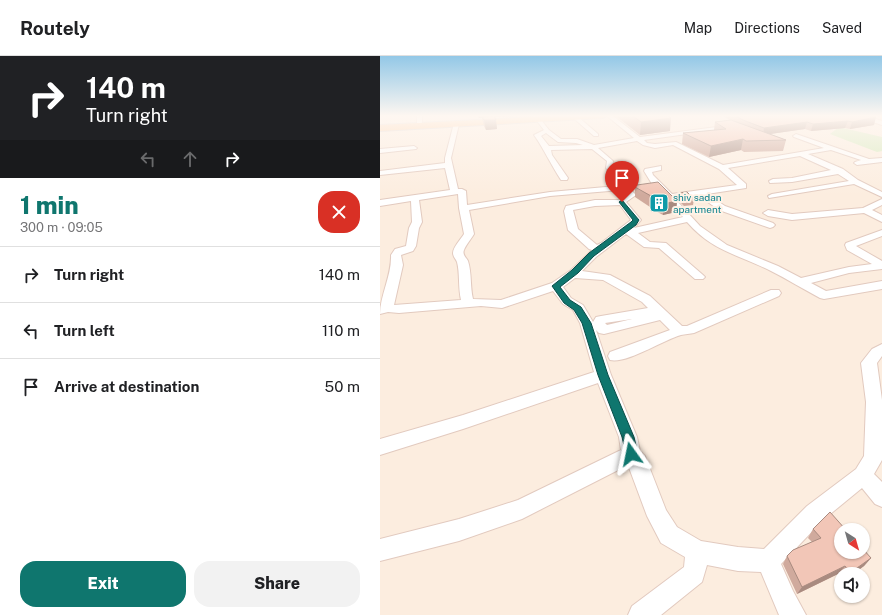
<!DOCTYPE html>
<meta charset="utf-8">
<style>
body{margin:0;font-family:"Public Sans",sans-serif;background:#f2f2f2;color:#202124;height:100vh;display:flex;flex-direction:column;font-size:15px;white-space:nowrap}
*{box-sizing:border-box;margin:0}
p{font-size:13px;color:#757577}
.icon{flex:none;width:22px;height:22px;fill:none;stroke:currentColor;stroke-width:2;stroke-linecap:round;stroke-linejoin:round}
.map{position:relative;flex:1;overflow:hidden}
.side{display:flex;flex-direction:column;background:#fff;width:380px}
.side>*{flex:none}
.banner{background:#202124;color:#fff;overflow:hidden}
.needle{width:26px;rotate:143deg}
.buttons{position:absolute;left:454px;top:467px;display:grid;gap:8px}
.buttons a{display:grid;place-items:center;width:36px;height:36px;border-radius:50%;background:#fff;box-shadow:0 1px 3px #0004;font-size:20px}
.pin{position:absolute;display:grid;place-items:center;width:34px;height:34px;color:#fff;margin:-41px -17px;border-radius:50% 50% 50% 0;rotate:-45deg;box-shadow:0 0 4px #0007}
.pin .icon{rotate:45deg}
.me{position:absolute;width:44px;margin:-22px;rotate:348deg;stroke-linejoin:round;filter:drop-shadow(0 0 3px #0008)}
.turn{display:flex;align-items:center;gap:14px;height:84px;padding:0 20px;font-size:18px}
.turn .icon{width:52px;height:52px;stroke-width:2.5}
.turn b{display:block;font-size:28px;line-height:34px}
.lanes{display:flex;align-items:center;height:38px;padding:0 20px;background:#0003;justify-content:center;gap:20px;direction:ltr}
.lanes .off{opacity:.35}
.round{display:grid;place-items:center;flex:none;width:42px;height:42px;border-radius:16px;background:#f2f2f2}
.headline{display:flex;align-items:center;justify-content:space-between;height:68px;padding:0 20px}
h1{font-size:24px;font-weight:800;line-height:30px;color:#0f766e}
.cta{display:flex;gap:8px;margin-top:auto;padding:8px 20px}
.cta a{flex:1;height:46px;border-radius:16px;background:#0f766e;color:#fff;font-size:16px;font-weight:800;line-height:46px;text-align:center}
.cta a+a{background:#f2f2f2;color:#202124}
ul{padding:0;list-style:none}
li{display:flex;align-items:center;gap:12px;height:56px;padding:0 20px;border-top:1px solid #e0e0e0}
li div{flex:1}
li b{display:block;font-size:15px}
li em{font-style:normal}
header{display:flex;align-items:center;gap:24px;box-sizing:border-box;height:56px;padding:0 20px;background:#fff;border-bottom:1px solid #e0e0e0}
header strong{font-size:19px}
nav{display:flex;gap:22px;margin-inline-start:auto;font-size:14px}
main{display:flex;flex:1;min-height:0}
.map>svg:first-child{display:block}
.green{fill:#d6eabe}
.lines{fill:none;stroke-linecap:round;stroke-linejoin:round}
.minor-casing{stroke:#e2cabf;stroke-width:2}
.secondary-casing{stroke:#e7cabb;stroke-width:2}
.primary-casing{stroke:#d8cecb;stroke-width:2}
.minor{fill:#fff;fill-rule:evenodd}
.secondary{fill:#fff;fill-rule:evenodd}
.primary{fill:#fdc896;fill-rule:evenodd}
.wall{fill:#d0aa9d}
.shaded-wall{fill:#a98b80}
.building{fill:#f2c6b7;stroke:#a98b80}
.route{fill:#0f766e;stroke:#0a4d48}
.labels{text-anchor:middle;stroke-width:4;stroke-linejoin:round;paint-order:stroke}
.far-culture-label{font-size:10px;fill:#0d838f;stroke:#fff2e6;text-anchor:start}
</style>
<header>
<strong>Routely</strong>
<nav><a>Map</a><a>Directions</a><a>Saved</a></nav>
</header>
<main>
<section class="side">
<div class="banner">
<div class="turn"><svg class="icon" aria-label="right" viewBox="0 0 24 24"><path d="M7 20v-9h11M14 6l5 5-5 5"/></svg><div><b>140 m</b>Turn right</div></div>
<div class="lanes"><svg class="icon off" aria-label="left" viewBox="0 0 24 24"><path d="M17 20v-9H6M10 6l-5 5 5 5"/></svg><svg class="icon off" aria-label="ahead" viewBox="0 0 24 24"><path d="M12 20V5M6 11l6-6 6 6"/></svg><svg class="icon" aria-label="right" viewBox="0 0 24 24"><path d="M7 20v-9h11M14 6l5 5-5 5"/></svg></div>
</div>
<div class="headline"><div><h1>1 min</h1><p>300 m · 09:05</p></div><a class="round" style="background:#d93025;color:#fff"><svg class="icon" aria-label="close" viewBox="0 0 24 24"><path d="M6 6l12 12M18 6L6 18"/></svg></a></div>
<ul>
<li><svg class="icon" aria-label="right" viewBox="0 0 24 24"><path d="M7 20v-9h11M14 6l5 5-5 5"/></svg><div><b>Turn right</b></div><em>140 m</em></li>
<li><svg class="icon" aria-label="left" viewBox="0 0 24 24"><path d="M17 20v-9H6M10 6l-5 5 5 5"/></svg><div><b>Turn left</b></div><em>110 m</em></li>
<li><svg class="icon" aria-label="arrive" viewBox="0 0 24 24"><path d="M6 21V4h12l-3 4 3 4H6"/></svg><div><b>Arrive at destination</b></div><em>50 m</em></li>
</ul>
<div class="cta"><a>Exit</a><a>Share</a></div>
</section>
<div class="map">
<svg width="502" height="559" viewBox="0 0 502 559">
<rect width="100%" height="100%" fill="#fceddf"/>
<path class="green" d="M459 71 502 81V95L497 96 450 78Z"/>
<g class="lines">
<g class="minor-casing">
<path id="minor" d="M37 60H42V72L37 71Z
M153 60H158L169 74 181 83H197L214 89 254 82 227 60H233L260 81 352 69V71L350 72 264 84 267 87 275 88 296 86 343 109 444 92 414 81 413 80 416 78 489 103 502 102V106L477 109 474 107 475 106 481 104 451 94 428 98 463 113 478 124 502 136V141L474 128 389 142 388 140 392 138 469 125 458 118 412 126 390 127 389 125 393 123 412 122 451 114 420 100 348 112 366 128V132L327 138 345 150 393 167 395 169 393 171 390 172 339 154 318 139 295 143 320 170 347 189 398 210 421 222 469 211 492 208 467 194 465 189 466 187 502 174V180L476 190 502 205V213L469 217 431 227 446 235 502 225V233L444 243 440 242C423 233 407 223 391 215 359 199 332 195 307 166L258 177 270 186 286 187 323 219 325 221 323 223H315L279 192 264 191 246 178 216 201 202 215 230 219 270 240 302 270H307L391 234H399L401 237 399 240 314 277C310 278 305 278 301 279 283 284 247 308 230 304L228 300 230 296 290 274 280 264 224 278 219 277 216 274 231 319 257 381 260 395 265 400 286 454 297 471 321 485 358 491 384 493 427 450 476 413 484 400 486 346 481 307 492 293 502 288V300L497 307 502 344V404L494 418 502 426V451L495 448 482 432 443 464 401 508 413 535 426 559H399L381 516 358 515 327 509 322 526 281 559H248L252 550 304 511 305 501 281 487 267 460 248 409 142 463 79 485 0 505V483L79 463 138 444 241 394 239 381 218 327 83 373 0 399V383L83 359 214 316 200 267 193 254 183 248 173 235 122 252 101 250 19 257 8 256 0 258C0 239 12 219 11 199L15 193 26 190 29 172 32 166 31 145 0 150V144L70 134 65 112 0 119V115L65 107V102L74 67 79 68 71 102 78 133H82L86 135 87 149 170 136 237 130 226 112 227 105 212 93 171 94 172 99 188 122 187 124H181C171 109 164 93 154 79L164 74ZM166 77 178 86 196 87 203 89 169 90 161 80ZM257 85 263 89 275 92 293 89 339 113 357 129 292 138 273 119 272 116 281 114V110L265 113 264 115 272 128 303 161 254 172 261 164 246 146 256 139 250 133 253 131 249 129H245C238 122 234 115 233 105L218 92ZM241 134 246 138 239 144H215L186 150 184 155 188 174 209 193 212 194 191 214 172 227 121 244 93 243C90 231 92 218 88 205 86 201 82 199 84 194 86 189 91 183 94 178L89 154 170 140ZM78 138 79 152 84 178C81 183 73 191 73 197 73 201 76 203 77 206 80 217 78 231 81 244L14 249 23 209 21 199 33 195 36 190 39 172 42 166 39 144ZM240 149 251 164 221 187 217 189 198 173 193 154 215 150ZM195 222 223 224 262 246 268 252 221 260 216 261 213 266 203 249 191 242 183 231ZM252 263 227 269 225 267Z
M191 60H197L218 78V80H214Z
M34 90 37 92 36 93 0 97V93Z
M502 143V149L492 154 502 159V166L484 157 412 164 388 160 383 157 388 154 412 158 483 152Z"/>
</g>
<g class="secondary-casing">
<path id="secondary" d="M474 60H486L502 65V69Z"/>
</g>
<g class="primary-casing">
<path id="primary" d="M171 60H227L223 62 0 75V69Z"/>
</g>
<use href="#minor" class="minor"/>
<use href="#secondary" class="secondary"/>
<use href="#primary" class="primary"/>
</g>
<path class="wall" d="M97 60H135L115 61 117 73 106 74 104 70 102 62H99Z
M237 60H289L290 75 260 79 237 61Z
M343 60H492L494 69 470 73 465 72 431 75 425 73 390 78 406 84 403 95 364 96 361 94 329 101 302 88 303 77 334 74 335 66 350 64Z
M255 131 297 145 296 156 283 159 270 152V151L255 141Z
M298 137 314 143 313 149 304 150 298 144Z
M433 473 491 502 484 510 473 518H461V521L458 518 417 538 403 508 407 500 432 486 428 482Z"/>
<path class="shaded-wall" d="M98 60H135L99 62Z
M496 61 494 69 470 73 472 66Z
M291 62 290 75 260 79 261 66Z
M104 64H116L117 73 106 74Z
M468 65 465 72 431 75 433 68Z
M427 66 425 73 383 79 384 72Z
M363 83 361 94 329 101 331 90Z
M297 145 296 156 283 159V148Z
M491 502 484 510 473 518H469Z
M465 510 458 518 417 538 422 531Z"/>
<path class="building" d="M114 60 116 64H104L102 61Z
M253 60H289L291 62 261 66Z
M356 60H492L496 61 472 66 468 65 433 68 427 66 384 72 363 64Z
M351 64 406 84 366 85 363 83 331 90 303 77 346 73 335 66Z
M278 126 297 145 283 148 271 142V140L255 131 257 129Z
M307 136 314 143H304L298 137Z
M450 456 466 474H461V496H483V493L491 502 470 517 465 510 422 531 407 500 413 494 441 482 433 473Z"/>
<linearGradient id="sky" x2="0" y2="1"><stop stop-color="#93c8e7"/><stop offset="0.43" stop-color="#fef7f1"/><stop offset="1" stop-color="#fef7f1" stop-opacity="0"/></linearGradient>
<rect width="502" height="139" fill="url(#sky)"/>
<path class="route" d="M242 144 259 164 256 169 214 200 198 217 180 231 190 244 201 251 211 267 228 319 254 381 258 398 256 402 251 404 247 402 242 381 218 319 202 267 194 254 184 247 172 230 192 214 209 197 251 166 253 164 239 146Z"/>
<defs>
<g id="building-square" transform="scale(1)"><rect x="-9" y="-9" width="18" height="18" rx="4" fill="#0f9aa8" stroke="#fff2e6"/><path d="M-4-6H4V6H1V3H-1V6H-4ZM-2.5-4.3h1.7v1.8h-1.7ZM.8-4.3h1.7v1.8H.8ZM-2.5-1h1.7V.8h-1.7ZM.8-1h1.7V.8H.8Z" fill="#fff"/></g>
</defs>
<g fill-rule="evenodd">
<use href="#building-square" x="279" y="147"/>
</g>
<g class="labels">
<g class="far-culture-label">
<text x="293" y="145">shiv sadan<tspan x="293" dy="12">apartment</tspan></text>
</g>
</g>
</svg>
<div class="buttons">
<a><svg class="needle" viewBox="-14 -14 28 28"><path d="M0-13l5 13h-10z" fill="#e53935"/><path d="M0 13l5-13h-10z" fill="#757577"/></svg></a>
<a><svg class="icon" aria-label="sound" viewBox="0 0 24 24"><path d="M4 9h4l5-4v14l-5-4H4zM17 9q2 3 0 6"/></svg></a>
</div>
<div class="pin" style="left:242px;top:146px;background:#d93025"><svg class="icon" aria-label="arrive" viewBox="0 0 24 24"><path d="M6 21V4h12l-3 4 3 4H6"/></svg></div>
<svg class="me" style="left:251px;top:398px" viewBox="-20 -20 40 40"><path d="M0-17L14 15 0 8-14 15z" fill="#0f766e" stroke="#fff" stroke-width="4"/></svg>
</div>
</main>
